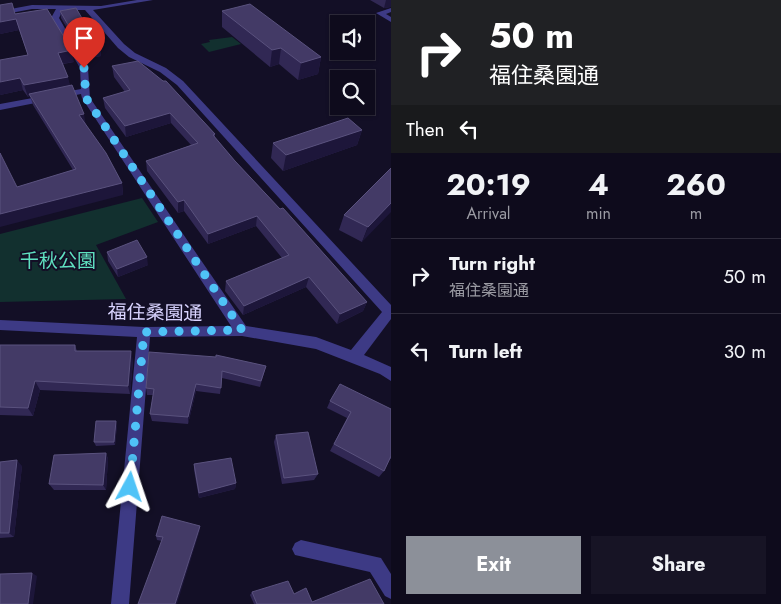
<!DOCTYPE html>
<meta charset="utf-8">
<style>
body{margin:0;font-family:Jost,"Noto Sans JP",sans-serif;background:#171425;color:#f1f3f6;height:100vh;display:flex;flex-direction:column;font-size:19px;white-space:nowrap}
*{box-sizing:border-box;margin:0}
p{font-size:16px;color:#9b9ba3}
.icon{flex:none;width:28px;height:28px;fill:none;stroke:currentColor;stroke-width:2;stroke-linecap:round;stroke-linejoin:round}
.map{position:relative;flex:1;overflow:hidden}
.drawer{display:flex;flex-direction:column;background:#0e0b1c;width:390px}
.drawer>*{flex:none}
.hud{background:#202124;color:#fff;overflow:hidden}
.controls{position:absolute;left:330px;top:15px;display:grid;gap:10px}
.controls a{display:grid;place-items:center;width:45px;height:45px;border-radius:0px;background:#0e0b1c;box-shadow:0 1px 4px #0004,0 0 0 1px #2e2b3b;font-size:25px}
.pin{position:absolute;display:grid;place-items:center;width:42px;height:42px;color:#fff;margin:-51px -21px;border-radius:50% 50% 50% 0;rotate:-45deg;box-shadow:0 0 5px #0007}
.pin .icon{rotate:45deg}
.me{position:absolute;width:55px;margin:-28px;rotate:5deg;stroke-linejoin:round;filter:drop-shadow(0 0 4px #0008)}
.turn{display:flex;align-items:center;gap:18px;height:105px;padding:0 15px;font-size:22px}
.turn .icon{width:65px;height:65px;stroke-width:2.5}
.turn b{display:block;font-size:35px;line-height:42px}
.then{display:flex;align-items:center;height:48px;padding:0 15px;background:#0003;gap:10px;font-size:19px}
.eta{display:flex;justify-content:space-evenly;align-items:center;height:85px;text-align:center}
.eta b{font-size:30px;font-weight:700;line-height:35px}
.primary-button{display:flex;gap:10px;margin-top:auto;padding:10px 15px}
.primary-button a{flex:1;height:58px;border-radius:0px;background:#8c9099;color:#fff;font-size:20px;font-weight:700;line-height:58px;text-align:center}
.primary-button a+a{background:#171425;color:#f1f3f6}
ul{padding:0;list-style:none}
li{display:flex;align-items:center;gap:15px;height:75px;padding:0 15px;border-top:1px solid #2e2b3b}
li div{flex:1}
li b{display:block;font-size:19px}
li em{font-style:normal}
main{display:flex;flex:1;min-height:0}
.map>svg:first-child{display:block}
.green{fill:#12302f}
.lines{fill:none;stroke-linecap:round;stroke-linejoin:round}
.minor{fill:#3d3a85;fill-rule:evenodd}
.wall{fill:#312854}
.shaded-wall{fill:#1d163a}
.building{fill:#433a66;stroke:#5a527e}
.route{stroke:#4fc3f7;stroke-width:9;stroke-dasharray:0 16.2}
.labels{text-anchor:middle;stroke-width:4;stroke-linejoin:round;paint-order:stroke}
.park-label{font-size:19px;fill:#5fe0c0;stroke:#130f26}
.street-label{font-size:19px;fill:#d9d4ff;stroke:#130f26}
</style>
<main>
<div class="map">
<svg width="391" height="604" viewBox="0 0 391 604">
<rect width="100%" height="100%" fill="#130f26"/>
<path class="green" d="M232 37 241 44 209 52 201 44 210 42 209 40Z
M142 198 158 222 96 245 126 299 0 302V234Z"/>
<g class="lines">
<path class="minor" d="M137 0H153L93 10 124 44 135 53 166 68 183 81 391 305V319L364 355 391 367V381L380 374 316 349 242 336 150 337 129 604H111L137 337 0 330V320L144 327 231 326 82 98 81 94 0 110V104L81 89 80 68 51 18 56 9H32L0 15V11L32 5 101 6ZM63 10H85L118 48 129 57 160 72 177 85 382 312 351 350 316 337 246 326 90 98 88 68 59 18Z
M391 8V12L386 14 391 17V22L376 13Z
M301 540 381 558 391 574V599L385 596 370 572 295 555 292 549 295 543Z"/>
</g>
<path class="wall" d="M370 0H391V7L384 8Z
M60 11 86 25 98 40V47L100 49 101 56 85 59 61 18Z
M222 11 321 57 318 74 298 80 279 64 270 67 222 27Z
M15 14 74 62 63 64 70 86 86 125 122 183 123 195 17 187 73 170 33 105 30 96 28 97 23 90 0 95 28 55 19 30 0 34Z
M112 66 215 134V138L235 161 367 302 363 311 337 324 306 287 243 315 225 291 226 281 282 258 256 226 208 244 184 211 178 213 147 171 146 161 191 145 171 123 126 137 105 108 103 98 125 92 114 77Z
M362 130 357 145 283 171 271 158 273 143Z
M391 168 362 242 339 230 344 215Z
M107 252 148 265 118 277 108 261Z
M0 345H75L77 351 133 361 130 394 40 390 33 416 0 415Z
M149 352 266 366 260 387 222 378 220 394 196 391 188 424 152 421 150 414 153 395H147L146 388Z
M330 401 391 409V459H390L384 471 379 477 330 451 347 418 327 408Z
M117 425 115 445 96 446 94 442Z
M276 435 318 474 314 480 282 484 274 442Z
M106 453 108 459 106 490H54L49 484Z
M0 462 22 466 14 537 0 538Z
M194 464 236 483 235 489 199 498 194 470Z
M200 526V530L162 541 157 540 156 536Z
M252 592 294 594 312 602 384 604H254L250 595Z"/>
<path class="shaded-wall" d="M386 0H391V7L384 8Z
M16 19 19 30 0 34V22Z
M94 40H98L99 47H96Z
M281 48 279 64 270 67 272 50Z
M100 49 101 56 85 59 84 52Z
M72 50 74 62 60 64 58 53Z
M321 57 318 74 298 80 301 63Z
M68 77 71 89 29 94 30 96 28 97 24 85Z
M20 78 23 90 0 95V82Z
M170 113 171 123 126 137 125 126Z
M84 114 86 126 79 115Z
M362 130 357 145 283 171 286 155Z
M122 183 123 195 0 227V214Z
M184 200V211L178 213V202Z
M391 203V212L362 242 368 227Z
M257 216 256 226 208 244V234Z
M147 257 148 265 118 277 117 269Z
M309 277 306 287 243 315 244 306Z
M367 302 363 311 337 324 340 314Z
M131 351 133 361 130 394 128 386Z
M35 381 40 390 33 416 28 408Z
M196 384V391L188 424V417Z
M116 421 117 425 115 445 114 442Z
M106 453 108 459 106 490 103 485Z
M17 460 22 466 14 537 9 533Z
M236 483 235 489 199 498V493Z
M200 526V530L177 604H175Z
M32 573 37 576 33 604H28Z"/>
<path class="building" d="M12 3 15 14 47 9 72 50 58 53 68 77 24 85 20 78 0 82V60L28 55 16 19 0 22V5Z
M250 4 321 57 301 63 281 48 272 50 222 11Z
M76 8 86 25H89L98 40H94L100 49 84 52 60 11Z
M138 61 163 81H166L215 134 213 135 235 161 280 209 283 208 367 302 340 314 309 277 244 306 226 281 289 255 257 216 208 234 184 200 178 202 146 161 198 143 170 113 125 126 103 98 130 90 112 66Z
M72 85 84 114 79 115 106 153 122 183 0 214V153L17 187 76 169 29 94Z
M348 118 362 130 286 155 273 143Z
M391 168V203L368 227 344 215Z
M137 240 147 257 117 269 107 252Z
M0 345H75V351H131L128 386 35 381 28 408 0 407Z
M149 352 216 357V355L266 366 261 381 222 371 221 388 196 384 188 417 150 414 154 389 146 388Z
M340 384 391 409V456L384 471 334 444 351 412 330 401Z
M96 421H116L114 442H94Z
M308 432 318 474 284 478 276 435Z
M106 453 103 485 49 484 54 455Z
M231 458 236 483 199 493 194 464Z
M17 460 9 533H0V462Z
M162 516 200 526 175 604H138L163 537 156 536Z
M32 573 28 604H0V574Z
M370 579 384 604H257L252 592 288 581 294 594 306 588 312 602Z"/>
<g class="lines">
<path class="route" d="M84 68 86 98 242 330 144 332 130 487"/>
</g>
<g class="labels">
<g class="park-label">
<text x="58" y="267">千秋公園</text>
</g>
<g class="street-label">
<text transform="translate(155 312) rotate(1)" y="7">福住桑園通</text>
</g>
</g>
</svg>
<div class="controls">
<a><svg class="icon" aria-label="sound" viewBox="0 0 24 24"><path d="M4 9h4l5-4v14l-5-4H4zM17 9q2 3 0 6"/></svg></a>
<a><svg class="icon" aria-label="search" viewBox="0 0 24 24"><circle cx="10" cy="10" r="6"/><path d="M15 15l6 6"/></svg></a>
</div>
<div class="pin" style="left:84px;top:68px;background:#d93025"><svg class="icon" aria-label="arrive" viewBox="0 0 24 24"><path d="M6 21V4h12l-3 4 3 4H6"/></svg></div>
<svg class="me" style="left:130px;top:487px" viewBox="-20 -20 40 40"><path d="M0-17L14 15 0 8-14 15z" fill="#4fc3f7" stroke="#fff" stroke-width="4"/></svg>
</div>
<section class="drawer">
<div class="hud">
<div class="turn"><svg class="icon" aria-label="right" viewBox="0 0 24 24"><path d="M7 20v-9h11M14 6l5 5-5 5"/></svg><div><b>50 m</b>福住桑園通</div></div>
<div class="then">Then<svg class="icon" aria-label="left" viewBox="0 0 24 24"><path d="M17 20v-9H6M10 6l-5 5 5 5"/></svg></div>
</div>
<div class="eta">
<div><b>20:19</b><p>Arrival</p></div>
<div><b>4</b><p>min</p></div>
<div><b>260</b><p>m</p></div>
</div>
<ul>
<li><svg class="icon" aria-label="right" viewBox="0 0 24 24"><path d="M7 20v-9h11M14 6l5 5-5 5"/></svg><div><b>Turn right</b><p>福住桑園通</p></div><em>50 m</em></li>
<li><svg class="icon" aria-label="left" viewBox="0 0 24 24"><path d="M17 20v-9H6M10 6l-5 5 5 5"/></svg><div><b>Turn left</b></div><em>30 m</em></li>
</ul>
<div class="primary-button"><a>Exit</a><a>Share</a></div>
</section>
</main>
